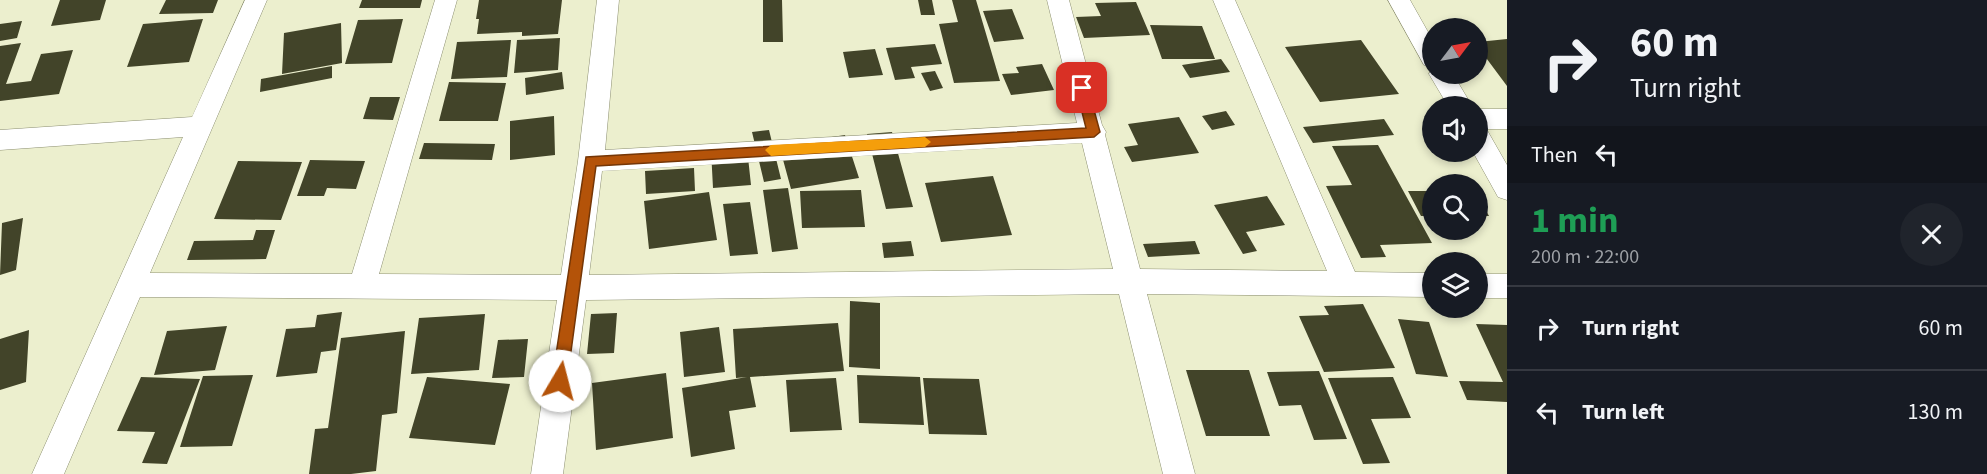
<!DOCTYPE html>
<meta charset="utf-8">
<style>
body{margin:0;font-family:"Source Sans 3",sans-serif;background:#20242c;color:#f1f3f6;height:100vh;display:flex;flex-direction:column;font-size:22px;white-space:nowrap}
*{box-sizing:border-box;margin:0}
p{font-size:20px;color:#9ea1a6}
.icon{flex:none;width:33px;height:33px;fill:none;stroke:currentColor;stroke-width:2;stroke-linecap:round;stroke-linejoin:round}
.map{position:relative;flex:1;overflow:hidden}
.details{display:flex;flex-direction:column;background:#171b24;width:480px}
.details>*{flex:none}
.hud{background:#171b24;color:#f1f3f6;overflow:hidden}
.needle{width:39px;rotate:58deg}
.buttons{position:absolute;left:1422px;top:18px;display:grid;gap:12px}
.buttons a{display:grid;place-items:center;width:66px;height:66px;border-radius:50%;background:#171b24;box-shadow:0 3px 9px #0003;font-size:30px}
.pin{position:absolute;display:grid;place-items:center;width:51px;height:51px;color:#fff;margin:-26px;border-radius:12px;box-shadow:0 3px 9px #0006}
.me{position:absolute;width:66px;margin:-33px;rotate:8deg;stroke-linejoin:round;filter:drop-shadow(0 0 4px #0008)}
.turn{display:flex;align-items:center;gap:21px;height:126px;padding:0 24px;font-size:27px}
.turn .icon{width:78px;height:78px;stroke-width:2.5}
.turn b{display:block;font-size:42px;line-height:51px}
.then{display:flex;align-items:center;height:57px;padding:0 24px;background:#0003;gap:12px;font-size:22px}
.round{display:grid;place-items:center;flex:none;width:63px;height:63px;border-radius:32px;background:#20242c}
.summary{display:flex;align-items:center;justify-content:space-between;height:102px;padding:0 24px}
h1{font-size:36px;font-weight:700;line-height:45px;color:#1e9e55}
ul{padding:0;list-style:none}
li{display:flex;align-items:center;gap:18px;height:84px;padding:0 24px;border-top:2px solid #363941}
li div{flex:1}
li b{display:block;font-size:22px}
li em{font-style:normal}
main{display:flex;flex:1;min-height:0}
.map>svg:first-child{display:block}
.building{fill:#424429}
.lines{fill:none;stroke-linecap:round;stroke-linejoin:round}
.minor-casing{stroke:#8c8f71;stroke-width:1}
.minor{fill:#fff;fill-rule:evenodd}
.route{fill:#b45309;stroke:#753606;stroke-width:1.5}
.slow{fill:#f59e0b}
</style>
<main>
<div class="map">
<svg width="1507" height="474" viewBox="0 0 1507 474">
<rect width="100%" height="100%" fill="#ecefce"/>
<path class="building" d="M60 0H106L100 20 51 26Z
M166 0H218L213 13 159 14Z
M362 0H422L420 8H359Z
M479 0H562L558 34 522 36V32L477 34 479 19H476Z
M763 0H782L783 42H763Z
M918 0H932L935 15H921Z
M952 0H976L1000 81 954 83 939 24 958 22Z
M1136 2 1150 35 1084 38 1076 17 1101 16 1095 3Z
M1012 9 1024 39 994 42 983 11Z
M203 19 189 62 127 67 143 24Z
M403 19 392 63 345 64 358 20Z
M22 21 17 38 0 41V24Z
M341 23 342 63 282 74 284 33Z
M1150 25 1202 26 1215 59H1162Z
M560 38 558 70 514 73 517 40Z
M1507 39V86L1478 47V42Z
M511 40 507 77 451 79 457 42Z
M1361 40 1399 94 1320 102 1285 47Z
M21 43 6 84 31 81 41 54 73 50 59 94 0 101V46Z
M935 44 942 64 911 67 915 78 895 80 886 48Z
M875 49 883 75 849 78 843 52Z
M1221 59 1230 72 1190 78 1182 65Z
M1042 64 1054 90 1011 95 1002 74 1019 73 1016 67Z
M332 66V78L260 92 261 79Z
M935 71 943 88 930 91 921 73Z
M562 72 564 89 526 95 525 78Z
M449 82 506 83 498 121H439Z
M370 97H400L393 120 363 119Z
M1226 111 1235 125 1212 130 1202 116Z
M554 116 555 155 510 160V121Z
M1179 117 1199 153 1132 162 1124 147 1138 145 1128 124Z
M1384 119 1394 135 1313 143 1303 127Z
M769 130 781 179 764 182 752 132Z
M892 132 913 207 886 209 867 134Z
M845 135 859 178 791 189 779 145Z
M424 143 495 144 492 160 419 159Z
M1378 145 1432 243 1380 245 1386 257 1361 258 1326 186 1352 185 1332 146Z
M747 148 751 185 713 188 711 150Z
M310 160 365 161 356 189 327 188 324 196H297Z
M238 161 302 162 281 220 214 219Z
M694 168 695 191 646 194 645 171Z
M993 176 1012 235 941 242 925 183Z
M788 188 798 249 772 252 763 190Z
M861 190 865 227 802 228 800 191Z
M1408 191H1432V216H1421Z
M709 192 717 240 649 249 644 201Z
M1267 196 1285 225 1246 232 1257 251 1243 254 1214 205Z
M1478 196 1489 216H1478Z
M750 202 758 254 730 256 723 204Z
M23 218 16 270 0 275 2 223Z
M256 230H275L266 259 187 260 194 241 253 240Z
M911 241 914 256 884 258 882 243Z
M1195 241 1200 254 1148 257 1143 244Z
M850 301 880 303V369L849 367Z
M1363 304 1395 368 1324 372 1299 316 1329 315 1324 306Z
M342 312 336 350 321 352 317 373 276 377 286 329 315 327 317 315Z
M617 313 614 353 587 354 591 314Z
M485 314 479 370 411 374 419 318Z
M1398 319 1429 322 1448 377 1416 374Z
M838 323 844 371 750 377 756 407 729 411 735 449 691 457 682 388 747 377 736 378 733 329Z
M1476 324 1507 325V402L1467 400 1459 381 1503 382Z
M227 326 215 370 154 375 167 331Z
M719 327 725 372 684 377 680 332Z
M29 330 26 382 0 390V339Z
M405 331 397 413 382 415 376 471 351 474H309L315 429 328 428 341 338Z
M528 339 524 377 492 378 498 340Z
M1186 370H1249L1270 436H1206Z
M1319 371 1347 439 1314 440 1301 405 1279 406 1267 372Z
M666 373 673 438 596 450 592 383Z
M253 375 232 446 180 447 203 376Z
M857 375 920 377 924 425 859 423Z
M141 377 200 379 167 464 142 463 155 432 117 431Z
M427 377 510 384 495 445 409 438Z
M1393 377 1411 418 1371 419 1390 463 1363 464 1328 378Z
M836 378 842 430 790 432 786 380Z
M923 378 979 379 987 435 929 434Z"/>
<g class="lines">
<g class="minor-casing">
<path id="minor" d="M245 0H267L150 273 352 274 435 0H457L379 274 561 275 578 161 597 0H619L605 150 1077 123 1047 0H1069L1102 125 1106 132 1105 135 1140 269 1327 271 1213 0H1235L1355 272 1432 273V297L1147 294 1195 474H1163L1119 294 586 300 563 474H531L557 300 140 297 64 474H32L183 137 0 150V130L192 117ZM1082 143 1113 269 589 275 602 171Z
M1388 0H1410L1432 39V68L1424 65Z
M1432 68V74H1453L1472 106H1448L1429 74Z
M1478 109H1507V129H1483L1487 130 1507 165V200L1498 197 1473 152H1478Z
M1478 274H1507V298H1478Z"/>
</g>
<use href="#minor" class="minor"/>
</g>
<path class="route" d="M1082 84 1088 88 1100 132 1094 137 596 166 567 381 565 386 560 388 554 386 552 381 586 157 1086 128 1076 88Z"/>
<path class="slow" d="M925 137 931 142 925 147 771 156 765 150 771 145Z"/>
</svg>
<div class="buttons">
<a><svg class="needle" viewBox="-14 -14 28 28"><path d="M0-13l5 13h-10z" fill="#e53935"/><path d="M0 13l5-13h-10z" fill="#9ea1a6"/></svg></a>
<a><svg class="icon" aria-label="sound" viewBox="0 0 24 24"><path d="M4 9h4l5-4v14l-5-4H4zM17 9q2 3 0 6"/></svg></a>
<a><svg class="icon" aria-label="search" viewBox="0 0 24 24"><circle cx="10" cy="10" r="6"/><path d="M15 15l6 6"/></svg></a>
<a><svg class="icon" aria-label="layers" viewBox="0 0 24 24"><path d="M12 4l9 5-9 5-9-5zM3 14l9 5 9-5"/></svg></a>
</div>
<div class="pin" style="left:1082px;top:88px;background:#d93025"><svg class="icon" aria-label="arrive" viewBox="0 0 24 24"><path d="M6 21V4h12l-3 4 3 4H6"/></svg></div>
<svg class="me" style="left:560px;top:381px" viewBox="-20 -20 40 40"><circle r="19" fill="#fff"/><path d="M0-13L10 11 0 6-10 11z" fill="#b45309"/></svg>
</div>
<section class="details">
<div class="hud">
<div class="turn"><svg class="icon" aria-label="right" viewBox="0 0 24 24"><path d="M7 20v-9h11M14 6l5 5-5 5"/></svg><div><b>60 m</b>Turn right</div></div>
<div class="then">Then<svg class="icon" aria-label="left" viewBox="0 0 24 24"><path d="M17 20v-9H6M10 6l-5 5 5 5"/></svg></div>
</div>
<div class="summary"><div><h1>1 min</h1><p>200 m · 22:00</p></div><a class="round"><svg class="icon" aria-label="close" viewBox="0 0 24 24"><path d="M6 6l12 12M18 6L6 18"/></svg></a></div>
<ul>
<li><svg class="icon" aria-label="right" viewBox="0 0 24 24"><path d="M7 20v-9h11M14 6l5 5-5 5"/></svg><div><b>Turn right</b></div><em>60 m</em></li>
<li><svg class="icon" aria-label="left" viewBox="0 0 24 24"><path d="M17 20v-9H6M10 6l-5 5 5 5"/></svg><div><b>Turn left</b></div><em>130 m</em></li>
</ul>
</section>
</main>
